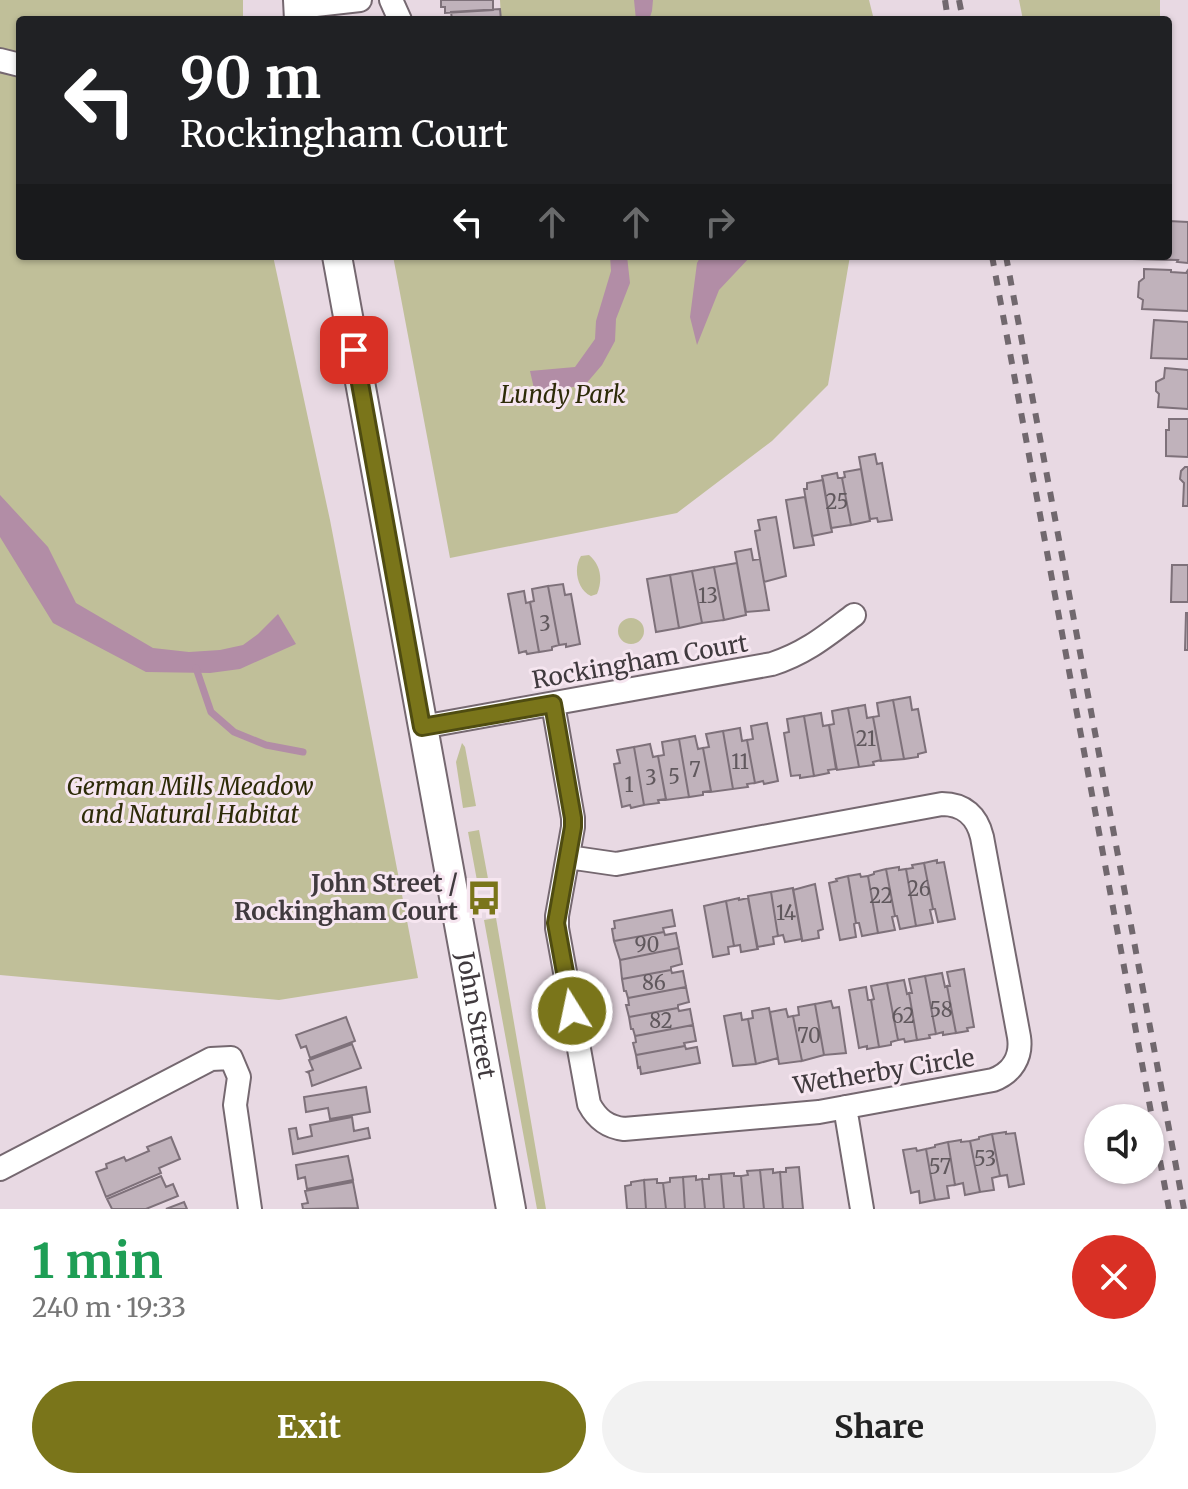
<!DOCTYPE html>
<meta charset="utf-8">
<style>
body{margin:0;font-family:Merriweather,serif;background:#f2f2f2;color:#222;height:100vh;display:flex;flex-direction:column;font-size:30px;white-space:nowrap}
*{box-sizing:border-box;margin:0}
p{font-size:26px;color:#767676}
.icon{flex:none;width:44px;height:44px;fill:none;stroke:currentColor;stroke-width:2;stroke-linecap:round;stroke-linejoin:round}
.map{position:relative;height:1209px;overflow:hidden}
.sheet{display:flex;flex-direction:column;background:#fff;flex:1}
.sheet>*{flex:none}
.guide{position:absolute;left:16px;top:16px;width:1156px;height:244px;border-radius:8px;box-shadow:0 2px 6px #0004;background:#202124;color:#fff;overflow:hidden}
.fabs{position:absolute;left:1084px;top:1104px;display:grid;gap:16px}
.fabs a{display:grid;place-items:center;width:80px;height:80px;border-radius:50%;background:#fff;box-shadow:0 2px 6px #0004;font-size:40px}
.pin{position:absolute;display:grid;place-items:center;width:68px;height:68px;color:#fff;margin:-34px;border-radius:16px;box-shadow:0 4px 12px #0006}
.me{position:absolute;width:88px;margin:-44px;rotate:350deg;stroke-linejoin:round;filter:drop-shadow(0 0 6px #0008)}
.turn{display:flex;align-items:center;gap:28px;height:168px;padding:0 32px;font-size:36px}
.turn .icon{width:104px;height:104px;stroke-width:2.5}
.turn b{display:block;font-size:56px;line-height:68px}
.lanes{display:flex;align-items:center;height:76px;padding:0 32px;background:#0003;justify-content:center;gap:40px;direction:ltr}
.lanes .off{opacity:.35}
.round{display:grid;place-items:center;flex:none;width:84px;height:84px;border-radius:42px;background:#f2f2f2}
.head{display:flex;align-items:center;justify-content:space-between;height:136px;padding:0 32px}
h1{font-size:48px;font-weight:700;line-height:60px;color:#1e9e55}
.cta{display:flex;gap:16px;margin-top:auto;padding:16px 32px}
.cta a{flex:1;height:92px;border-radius:48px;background:#7a751a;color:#fff;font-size:32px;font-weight:700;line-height:92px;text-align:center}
.cta a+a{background:#f2f2f2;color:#222}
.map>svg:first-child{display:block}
.green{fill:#c0bf99}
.water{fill:#b28da6}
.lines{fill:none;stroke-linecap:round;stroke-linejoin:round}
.stream{stroke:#b28da6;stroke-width:7}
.building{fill:#c0b2bb;stroke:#7e717a;stroke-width:2}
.minor-casing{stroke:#756870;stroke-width:26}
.major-casing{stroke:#756870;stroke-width:32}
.minor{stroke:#fff;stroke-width:22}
.major{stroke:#fff;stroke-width:28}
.rail{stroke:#71686e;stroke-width:6;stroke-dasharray:10 10;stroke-linecap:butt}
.route-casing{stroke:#4f4c11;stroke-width:20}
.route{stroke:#7a751a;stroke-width:14}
.labels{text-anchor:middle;stroke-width:6;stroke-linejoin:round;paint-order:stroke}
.number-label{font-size:20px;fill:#60585d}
.park-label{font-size:24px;font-style:italic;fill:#2d2b08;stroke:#f6e6f0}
.street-label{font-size:24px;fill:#403a3e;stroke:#f6e6f0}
.poi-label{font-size:24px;font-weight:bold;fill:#403a3e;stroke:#f6e6f0;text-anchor:end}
</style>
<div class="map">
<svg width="1188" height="1209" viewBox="0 0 1188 1209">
<rect width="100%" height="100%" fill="#e8d9e3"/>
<path class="green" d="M0 0H243V20H20V256H273L330 520 418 978 279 1000 0 975Z
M500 0H869L874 20H501Z
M1019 0H1160V20H1023Z
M393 256H850L828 385 772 441 677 513 450 558Z
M589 555C601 565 603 580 597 594L591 596C577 590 573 568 581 556Z
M618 631a13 13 0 1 1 26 0a13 13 0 1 1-26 0Z
M462 743 465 747 476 806 463 808 456 762Z
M479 830 489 884 478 886 468 832Z
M496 918 546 1209H537L484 920Z"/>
<path class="water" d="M634 0H653L652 11 649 20H636Z
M610 256H627L630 283 616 319 615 341 602 365 585 385 535 393 530 371 575 367 595 339 596 321 611 271Z
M701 256H751L719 290 697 345 690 317 697 263Z
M0 495 48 547 76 603 153 648 189 652 220 650 243 645 258 634 278 614 296 644 240 669 210 673 146 672 53 623 0 537Z"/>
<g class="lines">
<path class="stream" d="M196 668 211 712 234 732 266 745 303 752"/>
</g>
<path class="building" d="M441 0H493V10L445 13V7H441Z
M500 9 501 20H452L451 12Z
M1168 221 1188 222V263L1177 262 1178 260 1133 259V256H1168Z
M1144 269 1171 270V272L1186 273 1188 270V311L1142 309 1143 300 1138 297 1139 282 1144 278Z
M1154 320 1188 322V359L1151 358Z
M1165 368 1188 370V409L1158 407 1159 394 1156 391V382L1164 378Z
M1169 419H1188V457L1166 456V430H1169Z
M875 454 877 464 882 463 892 520 878 522 877 518 870 519 859 457Z
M1185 467H1188V506H1183L1184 483 1180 479 1181 471Z
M861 469 870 521 851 525 842 478 845 477 844 472Z
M837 473 838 478H842L851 525 831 528 822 476Z
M823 480 832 532 812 536 804 489H807V483Z
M805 497 814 545 794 548 786 500Z
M776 517 786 576 764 582 755 531 760 530 758 520Z
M751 549 753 560 760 559 769 610 746 612 735 552Z
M737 563 746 615 724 620 714 567Z
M1172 565H1188V602H1171Z
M714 567 724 620 702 623 692 571Z
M692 571 702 623 679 628 670 575Z
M670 575 679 628 656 632 647 579Z
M563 584 565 595 571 594 580 644 566 647V644L559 645 548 586Z
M548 586 559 645 552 647V650L539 652 530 602 534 601 532 589Z
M524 591 526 603 530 602 539 652 527 654 526 651 519 653 508 594Z
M1186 613H1188V650H1185Z
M910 697 912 710 918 709 926 752 918 754V757L904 759 893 700Z
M893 700 904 759 881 761 873 717 879 716 877 703Z
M865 705 867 718 873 717 881 760 873 762 874 765 859 767 848 708Z
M848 708 859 767 837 770 829 725 834 724 832 711Z
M821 713 823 726 829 725 836 769 828 770 829 773 814 776 804 716Z
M804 716 814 776 800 778V775L791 776 784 733 789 732 787 719Z
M767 723 778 781 764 784 763 781 755 783 747 740 753 739 751 726Z
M740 728 742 741 747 740 755 783 747 784 748 787 733 789 723 731Z
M723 731 733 789 711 792 703 748 709 747 706 734Z
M695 736 698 749 703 748 711 791 703 792V795L689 797 679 739Z
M679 739 689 797 666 800 658 756 664 755 662 742Z
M650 744 653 757 658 756 666 799 658 800 659 803 644 805 634 747Z
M634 747 644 805 631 808 630 805 622 807 614 764 620 763 617 750Z
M937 860V863L944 862 955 919 938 922 935 909H933L924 863Z
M924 863 933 909 930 910 933 923 916 926 906 869 913 868 912 865Z
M899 867V870L906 869 916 926 900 929 897 916H895L886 869Z
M886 869 895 916 892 917 895 930 878 933 868 876 874 874V872Z
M860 874 861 877 868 876 878 933 862 936 859 923H856L848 876Z
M848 876 856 923 854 924 856 937 840 940 829 883 837 881 836 879Z
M815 884 823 929 818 931 819 938 802 941 793 890Z
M793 888 802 939 785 942 783 935 778 936 771 892Z
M771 892 778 936 773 937 774 944 757 947 748 896Z
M739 898V900L748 898 758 949 741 952 740 945 734 946 726 901Z
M726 901 734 946 728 947 729 954 713 957 704 906Z
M672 910 675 926 663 928 664 932 614 941 612 929 615 928 614 921Z
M664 932 665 935 676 933 679 948 620 960 614 941Z
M679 948 682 964 671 967V970L622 979 620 960Z
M964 969 974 1027 967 1028 968 1031 956 1033 947 986H950L947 972Z
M671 970 672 973 683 971 686 987 628 998 626 991H624L622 979Z
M942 973 945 987 947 986 956 1033 943 1035V1032L936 1034 925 976Z
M925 976 936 1034 929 1035 930 1038 917 1040 909 993H912L909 979Z
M904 980 907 994 909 993 917 1040 905 1042 904 1039 898 1040 887 983Z
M887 983 898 1040 891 1042V1045L879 1047 871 1000 874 999 871 986Z
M686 987 689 1002 678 1005V1008L629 1017 626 1005H629L628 998Z
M866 987 868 1000H871L879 1047 867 1049V1046L859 1048 849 990Z
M831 1001 833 1008 839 1007 846 1053 824 1055 815 1004Z
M815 1004 824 1055 802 1061 793 1016 799 1015 798 1007Z
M678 1008 679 1011 690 1009 693 1025 635 1036 633 1029H631L629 1017Z
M769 1008 778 1058 756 1064 748 1019 753 1018 752 1011Z
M786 1009 788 1017 793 1016 802 1061 779 1064 770 1012Z
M741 1013 742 1020 748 1019 756 1064 733 1066 724 1016Z
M346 1017 355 1041 310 1058 306 1046 301 1048 296 1035Z
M693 1025 696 1041 684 1043 685 1046 636 1055 633 1043 636 1042 635 1036Z
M352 1044 361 1068 312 1086 309 1073 307 1072 313 1070 309 1060Z
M685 1046 686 1049 697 1047 700 1063 641 1074 640 1067 638 1068 636 1055Z
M366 1087 370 1112 330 1119 328 1108 306 1112 304 1097Z
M352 1117 354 1131 368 1128 370 1138 293 1154 289 1129 296 1128 298 1139 312 1136 310 1125Z
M1006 1132V1134L1015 1133 1024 1184 1009 1187 1007 1175 1000 1176 992 1134Z
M992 1134 1000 1176 992 1178 994 1190 980 1192 970 1141 979 1139V1137Z
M171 1137 180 1159 159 1168 161 1173 106 1197 96 1172 107 1168 106 1164 124 1157 126 1161 149 1151 147 1147Z
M961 1140V1142L970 1141 980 1192 965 1195 963 1183 955 1185 948 1142Z
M948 1142 955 1185 947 1186 949 1198 935 1200 926 1149 935 1147V1145Z
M916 1148 917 1151 926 1149 935 1200 920 1203 919 1191 911 1193 903 1150Z
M348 1156 353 1180 307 1189 305 1177 298 1179 296 1165Z
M799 1167 803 1209H783L780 1172H786V1168Z
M773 1169V1173L780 1172 783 1209H764L760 1170Z
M760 1170 764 1209H744L741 1176 748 1175 747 1171Z
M734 1173V1176H741L744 1209H724L721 1174Z
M721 1174 724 1209H705L702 1179H709V1175Z
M161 1176 166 1187 173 1184 178 1196 146 1209H112L107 1199Z
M696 1176V1180L702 1179 705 1209H685L683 1177Z
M683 1177 685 1209H666L663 1183 670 1182V1178Z
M657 1179V1183H663L666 1209H646L644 1180Z
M644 1180 646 1209H627L625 1186 631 1185V1182Z
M353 1182 358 1208 303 1209 302 1204 308 1203 305 1191Z
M184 1202 187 1209H166Z"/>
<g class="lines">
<g class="minor-casing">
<path id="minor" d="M391 0 400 20
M298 7 360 0
M0 60 20 65
M553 704 573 818V827L557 916V928L589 1104C597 1119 607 1127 624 1129L819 1112 993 1080C1012 1073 1022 1057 1019 1037L982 837C977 816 964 804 942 804L616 864 568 857
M422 727 772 664C806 653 826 636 854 615
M845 1107 862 1209
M0 1169 211 1059 231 1058 239 1077 235 1105 250 1209"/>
</g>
<g class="major-casing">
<g id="major">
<path d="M298 0 299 20"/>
<path id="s1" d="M337 256 511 1209"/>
</g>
</g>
<use href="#minor" class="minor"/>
<use href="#major" class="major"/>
<path class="rail" d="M945 0 948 20
M959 0 963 20
M992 256 1169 1209
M1006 256 1184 1209"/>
</g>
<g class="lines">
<g class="route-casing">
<path id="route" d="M354 350 422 727 553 704 573 818V827L556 923 572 1011"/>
</g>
<use href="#route" class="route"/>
</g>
<defs>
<g id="bus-bare" transform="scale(2.76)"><path d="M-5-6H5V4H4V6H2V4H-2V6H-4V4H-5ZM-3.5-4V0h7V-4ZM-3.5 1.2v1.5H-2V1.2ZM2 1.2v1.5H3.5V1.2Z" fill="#7a751a" stroke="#f6e6f0" stroke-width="2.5" paint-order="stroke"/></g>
</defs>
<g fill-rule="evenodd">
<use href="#bus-bare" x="484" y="898"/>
</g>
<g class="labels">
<g class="number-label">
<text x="837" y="509">25</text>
<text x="708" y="603">13</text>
<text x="545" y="631">3</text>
<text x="866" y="746">21</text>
<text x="740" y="769">11</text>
<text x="695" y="777">7</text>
<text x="674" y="784">5</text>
<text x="651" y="785">3</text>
<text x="629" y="792">1</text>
<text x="919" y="896">26</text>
<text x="881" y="903">22</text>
<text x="786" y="920">14</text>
<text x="647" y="952">90</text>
<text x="654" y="990">86</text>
<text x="941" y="1017">58</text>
<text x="903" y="1023">62</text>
<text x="661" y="1028">82</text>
<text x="809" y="1043">70</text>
<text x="985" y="1166">53</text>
<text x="940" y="1174">57</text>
</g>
<g class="park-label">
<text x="563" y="403">Lundy Park</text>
<text x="190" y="795">German Mills Meadow<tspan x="190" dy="28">and Natural Habitat</tspan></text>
</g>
<g class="street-label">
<text transform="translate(640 662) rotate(-10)" y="8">Rockingham Court</text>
<text dy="8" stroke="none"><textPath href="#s1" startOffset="772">John Street</textPath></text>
<text transform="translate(884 1072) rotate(-9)" y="8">Wetherby Circle</text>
</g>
<g class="poi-label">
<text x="458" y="892">John Street /<tspan x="458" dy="28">Rockingham Court</tspan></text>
</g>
</g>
</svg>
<div class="fabs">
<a><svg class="icon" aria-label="sound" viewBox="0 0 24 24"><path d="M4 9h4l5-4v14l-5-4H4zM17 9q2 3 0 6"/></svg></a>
</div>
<div class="pin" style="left:354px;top:350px;background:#d93025"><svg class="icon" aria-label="arrive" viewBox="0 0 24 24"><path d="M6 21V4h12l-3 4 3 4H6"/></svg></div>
<svg class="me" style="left:572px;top:1011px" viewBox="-20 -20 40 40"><circle r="17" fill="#7a751a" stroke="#fff" stroke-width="3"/><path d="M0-11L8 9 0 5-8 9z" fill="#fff"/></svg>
<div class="guide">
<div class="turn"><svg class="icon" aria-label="left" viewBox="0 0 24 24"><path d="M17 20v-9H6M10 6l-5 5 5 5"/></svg><div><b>90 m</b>Rockingham Court</div></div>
<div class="lanes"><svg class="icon" aria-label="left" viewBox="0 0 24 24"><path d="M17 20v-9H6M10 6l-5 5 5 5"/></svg><svg class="icon off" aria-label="ahead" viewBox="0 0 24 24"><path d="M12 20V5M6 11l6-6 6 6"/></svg><svg class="icon off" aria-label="ahead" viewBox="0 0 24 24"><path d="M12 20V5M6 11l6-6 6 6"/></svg><svg class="icon off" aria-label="right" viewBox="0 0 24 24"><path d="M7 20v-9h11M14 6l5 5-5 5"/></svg></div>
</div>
</div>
<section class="sheet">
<div class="head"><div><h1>1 min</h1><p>240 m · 19:33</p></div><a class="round" style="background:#d93025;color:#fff"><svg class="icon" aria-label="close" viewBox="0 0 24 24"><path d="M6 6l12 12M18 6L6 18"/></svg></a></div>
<div class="cta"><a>Exit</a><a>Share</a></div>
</section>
